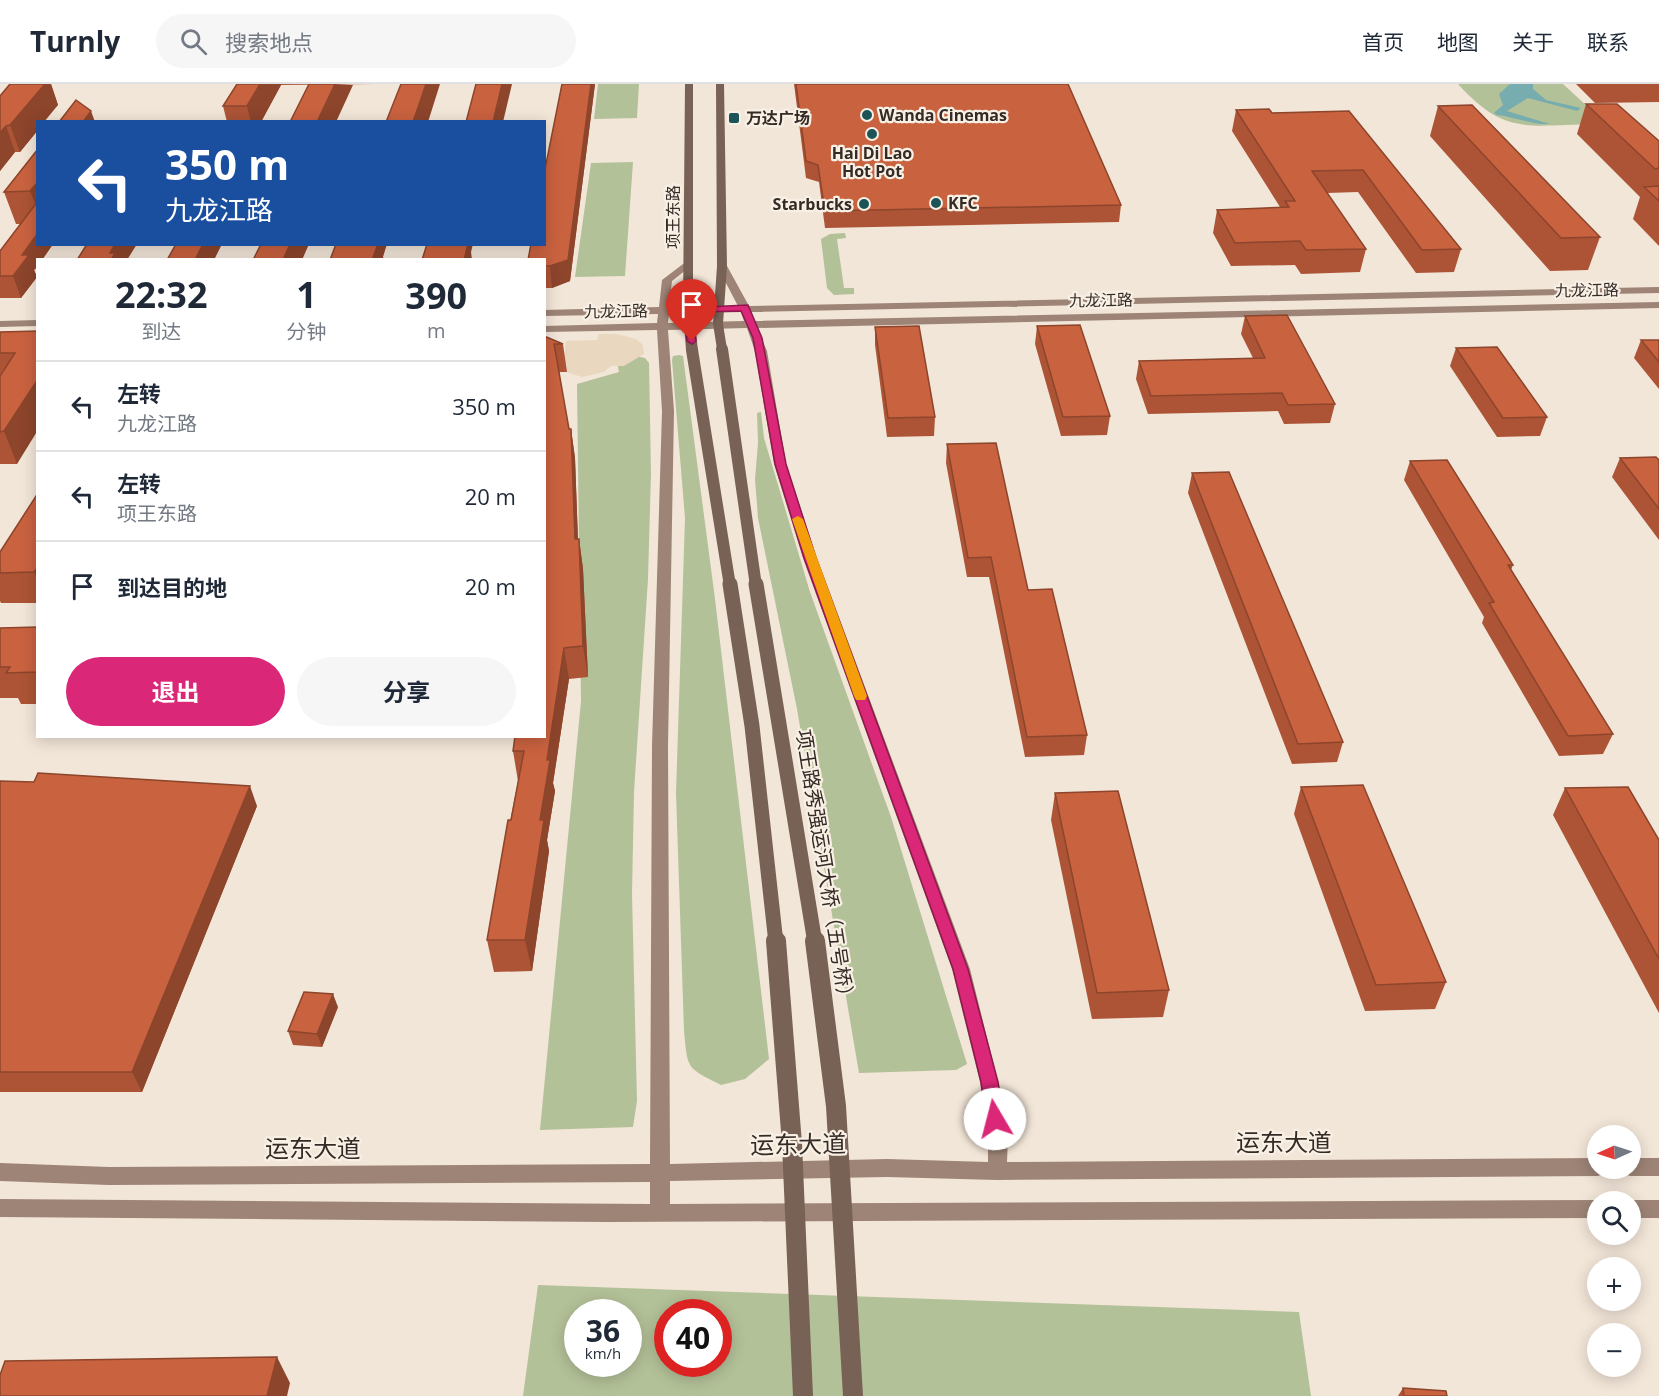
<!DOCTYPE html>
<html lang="zh">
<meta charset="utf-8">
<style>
body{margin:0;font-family:"Open Sans","Noto Sans SC",sans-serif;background:#f6f6f7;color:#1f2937;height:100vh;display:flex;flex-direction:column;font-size:22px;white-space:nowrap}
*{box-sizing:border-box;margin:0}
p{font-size:20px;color:#747a83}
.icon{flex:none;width:33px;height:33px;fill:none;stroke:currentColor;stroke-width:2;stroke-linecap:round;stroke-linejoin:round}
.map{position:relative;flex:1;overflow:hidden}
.details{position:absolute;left:36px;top:174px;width:510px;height:480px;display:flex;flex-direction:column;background:#fff;border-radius:0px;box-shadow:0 3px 15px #0003}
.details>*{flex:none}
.banner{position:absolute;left:36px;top:36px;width:510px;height:126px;border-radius:0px;box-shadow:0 3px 15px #0003;background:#1a4fa0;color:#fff;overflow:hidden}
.needle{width:39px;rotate:267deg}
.buttons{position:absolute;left:1587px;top:1041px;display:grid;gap:12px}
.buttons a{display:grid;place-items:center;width:54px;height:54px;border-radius:50%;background:#fff;box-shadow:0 3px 15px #0003;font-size:30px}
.speed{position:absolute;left:564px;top:1215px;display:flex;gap:12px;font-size:30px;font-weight:700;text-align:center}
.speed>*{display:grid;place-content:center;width:78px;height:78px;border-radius:50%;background:#fff;box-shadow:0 3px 15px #0003;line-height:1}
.speed small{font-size:15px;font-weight:400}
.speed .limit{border:9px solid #d22;background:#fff;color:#111}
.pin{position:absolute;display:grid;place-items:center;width:51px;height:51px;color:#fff;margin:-62px -26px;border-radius:50% 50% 50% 0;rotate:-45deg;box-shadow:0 0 6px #0007}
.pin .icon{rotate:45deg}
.me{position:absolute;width:66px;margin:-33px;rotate:352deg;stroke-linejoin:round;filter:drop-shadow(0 0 4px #0008)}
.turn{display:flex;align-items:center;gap:21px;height:126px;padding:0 30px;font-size:27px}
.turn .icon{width:78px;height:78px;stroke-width:2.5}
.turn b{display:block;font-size:42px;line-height:51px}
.eta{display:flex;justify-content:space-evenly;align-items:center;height:102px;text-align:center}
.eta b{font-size:36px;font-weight:700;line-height:42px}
.button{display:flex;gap:12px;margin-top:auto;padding:12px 30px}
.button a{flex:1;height:69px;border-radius:36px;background:#db2777;color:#fff;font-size:24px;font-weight:700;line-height:69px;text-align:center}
.button a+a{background:#f6f6f7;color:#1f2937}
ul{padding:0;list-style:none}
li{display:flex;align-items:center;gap:18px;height:90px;padding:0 30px;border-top:2px solid #e0e1e3}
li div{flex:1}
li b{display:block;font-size:22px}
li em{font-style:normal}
header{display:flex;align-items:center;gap:36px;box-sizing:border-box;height:84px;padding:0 30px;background:#fff;border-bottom:2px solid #e0e1e3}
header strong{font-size:28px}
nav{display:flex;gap:33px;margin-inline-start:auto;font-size:21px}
.search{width:420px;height:54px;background:#f6f6f7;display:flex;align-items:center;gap:15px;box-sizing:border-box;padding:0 21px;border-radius:33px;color:#747a83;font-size:22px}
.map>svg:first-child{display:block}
.green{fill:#b3c198;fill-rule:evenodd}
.plaza{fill:#ead7bf}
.water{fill:#77adaf}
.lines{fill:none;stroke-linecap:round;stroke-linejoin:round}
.secondary{fill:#9d8476;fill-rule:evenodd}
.primary{fill:#786256;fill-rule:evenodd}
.primary-bridge-far2{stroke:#786256;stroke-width:12}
.primary-bridge-far1{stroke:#786256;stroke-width:15}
.primary-bridge{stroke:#786256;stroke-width:20}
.wall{fill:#ad5436}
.shaded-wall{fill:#8d452c}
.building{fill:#c9623f;stroke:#8d452c;stroke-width:1.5}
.route{fill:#db2777;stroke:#8e194d;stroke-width:1.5}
.slow{fill:#f59e0b}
.poi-dot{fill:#1b5357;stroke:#f9f0e5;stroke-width:2}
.labels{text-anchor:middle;stroke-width:4.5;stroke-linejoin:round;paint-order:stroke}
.far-poi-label{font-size:16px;font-weight:bold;fill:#352b26;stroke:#f9f0e5;text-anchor:start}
.far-street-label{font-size:16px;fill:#352b26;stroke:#f9f0e5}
.street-label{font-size:20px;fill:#352b26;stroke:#f9f0e5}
.near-street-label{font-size:24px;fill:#352b26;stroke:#f9f0e5}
</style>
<header>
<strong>Turnly</strong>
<div class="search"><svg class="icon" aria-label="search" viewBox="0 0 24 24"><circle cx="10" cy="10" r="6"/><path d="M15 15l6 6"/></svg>搜索地点</div>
<nav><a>首页</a><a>地图</a><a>关于</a><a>联系</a></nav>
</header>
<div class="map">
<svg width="1659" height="1312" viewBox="0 0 1659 1312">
<rect width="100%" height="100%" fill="#f2e6d8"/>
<path class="green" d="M598 0H639L637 34 594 35Z
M1458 0H1563L1588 23 1594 40C1528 41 1505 52 1458 0Z
M633 78 625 192 575 193 591 79Z
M845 149 846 154 837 155 844 204H854V210L834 211 827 204 821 155 830 150Z
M679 271 683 272 715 515 769 975 745 995 721 1001C686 983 688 986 684 947L676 709 685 434 672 276 673 272Z
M635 272 645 274 649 279 651 389 648 495 634 708 632 810 637 1017 633 1043 540 1046 581 617 577 300 619 288 617 278Z
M761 328 764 354 810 508 891 733 967 980 956 986 859 989 797 625 758 434 755 395 758 359 757 329Z
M538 1201 1299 1228 1311 1312H523ZM578 1228H628V1280H578ZM668 1228H718V1280H668Z"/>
<path class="plaza" d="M599 250H617L636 255 643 261 644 270 624 282H611L604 288 582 293 566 288 563 284 566 257 597 256Z"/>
<path class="water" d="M1510 0H1533V5L1546 16 1581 24 1577 27 1528 14 1507 27 1550 40C1533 41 1515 33 1497 31L1494 29 1503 21 1499 10Z"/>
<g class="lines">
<path class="secondary" d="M687 177 691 178V182L672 197 669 223 738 222 717 182 722 179 727 182 749 222 1659 203V209L751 228 755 237 1659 218V224L757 244 767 267 786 380 817 474 970 885 998 998 1008 1053 1007 1078 1598 1074V1084H1607L1605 1089 1598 1092 997 1096 887 1093 670 1097V1120L1598 1116 1602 1118H1598V1134L609 1138 0 1133V1115L650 1120V1098L109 1101 0 1097V1079L109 1083 650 1080 652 662 662 327 657 246 544 248V242L657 239 658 230 544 232V226L659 223 662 196ZM741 228 744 237 668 239 669 230ZM747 244 755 267 774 380 803 474 952 885 980 998 988 1053V1078L887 1075 670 1080 668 662 674 327 668 246Z
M38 236V242L0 243V237Z
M1630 1074H1659V1092H1630L1623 1089 1621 1084H1630Z
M1630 1116H1659V1134H1630V1118H1626Z"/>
<path class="primary" d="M685 0H693V226L698 266 692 269 686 266 683 226Z
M716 0H724L727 182 723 240 727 265 722 268 717 265 713 240 717 182Z"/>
<path class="primary-bridge-far2" d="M722 265 756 502
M692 266 730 502"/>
<path class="primary-bridge-far1" d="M730 500 752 642 776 859
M756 500 815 859"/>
<path class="primary-bridge" d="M776 857 792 1060 803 1312
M815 857 836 1022 853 1312"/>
</g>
<path class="wall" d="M45 0H51L58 21 38 38V46L20 68H15L0 87V12Z
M237 0H375L281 1 261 38H227L223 22Z
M562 0H595L570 197 552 204H544V176Z
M794 0H1068L1121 121 1119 138 825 144 819 98 806 94Z
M1576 0H1659V18L1595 19Z
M1586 20 1659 57V162L1633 135 1640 113 1577 50Z
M1438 22 1600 153 1588 186 1550 187 1430 52Z
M1236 26 1272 29 1349 27 1461 165 1454 188 1416 189 1358 108 1327 109 1366 165 1360 188 1301 190 1295 181 1231 182 1213 149 1217 126 1280 123 1232 47Z
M38 65V160H53L42 176H38V182L34 186 37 193 21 214H0V167L20 140H16L4 108Z
M1245 232 1335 320 1330 339 1284 340 1278 327 1148 330 1136 295 1139 277 1253 274 1241 250Z
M1037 242 1110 332 1107 351 1061 352 1035 260Z
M875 243 935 333 934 352 887 353 875 261Z
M38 247 17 380H0V248Z
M544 252 563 260 567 288H559L569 345H571L575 374 578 455H579L583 485 588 593 569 595 553 699 555 707 547 756 549 767 532 887 494 888 487 856 518 697 513 667 544 652Z
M1641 256H1659V305L1634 274Z
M1456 264 1547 333 1540 352 1497 353 1450 282Z
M947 360 1028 506 1087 651 1084 671 1025 673 989 493H967L946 379Z
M1620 374 1659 376V456L1612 393Z
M1410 377 1513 481 1511 486 1613 650 1603 670 1559 672 1482 539 1484 533 1404 396Z
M1192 389 1343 658 1337 678 1292 680 1188 409Z
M38 409V519H1L0 517V468Z
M38 543V620H21L18 614H0V544Z
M0 697 257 722 142 1008H0Z
M1301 703 1446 898 1435 925 1365 927 1294 730Z
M1565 704 1659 756V929L1553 731Z
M1055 709 1169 906 1163 933 1092 935 1051 736Z
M338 923 322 963 293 961 288 947Z
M1403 1304 1447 1312H1398Z"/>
<path class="shaded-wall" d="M45 0H51L58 21 44 38H38V46L20 68 10 41Z
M260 0H281V1L261 38H251L247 22Z
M335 0 353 1 336 38H317Z
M426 0H440L428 38H413Z
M502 0H512L503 38H493Z
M591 0H595L570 197 552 204 550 182Z
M91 27 95 38H83Z
M6 42 15 68 0 87V49Z
M38 98V127L30 107Z
M38 149V160H53L42 176H38V182L34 186 37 193 21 214 13 192 22 171Z
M115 160H137L127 176H111L110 169Z
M199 160H222L214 176H195Z
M290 160H309L302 176H283Z
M374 160H387L383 173 384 176H372Z
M463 160H473L471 168 472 176H464Z
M38 295V346L17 380 4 347Z
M571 345 575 374 579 486 575 455Z
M579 455 583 485 588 593 583 562Z
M38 483V496L34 488Z
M564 564 569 595 553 699 555 707 547 756 549 767 532 887 525 856 547 676Z
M250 702 257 722 142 1008 132 988Z
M333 910 338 923 322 963 317 950Z
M277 1273 290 1299 287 1312H267Z"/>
<path class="building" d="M10 0H45L10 41 6 42 0 49V12Z
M237 0H260L247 22H223Z
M309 0H335L317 38H290Z
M401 0H426L413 38H386Z
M476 0H502L493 38H466Z
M562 0H591L568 176 550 182H544V176H528L531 160H544V90Z
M796 0H1068L1121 121 825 127 818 81 806 77Z
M76 16 91 27 83 38H59Z
M1586 20H1617L1659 57V84L1655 85Z
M1472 21 1600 153 1561 154 1438 22Z
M1269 25 1272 29 1349 27 1461 165 1422 166 1363 86 1312 87 1366 165 1306 166 1300 157 1235 159 1217 126 1289 123 1285 117H1295L1236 26Z
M38 65V98L30 107 4 108Z
M1659 102V117L1644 103Z
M38 117V149L22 171H29L13 192H0V167Z
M87 160H115L110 169H115L111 176H77Z
M176 160H203L195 176H167Z
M261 160H290L283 176H253Z
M336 160H378L372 176H330Z
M427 160H468L464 176H422Z
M1287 231 1335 320 1288 321 1282 309 1151 312 1139 277 1265 274 1245 232Z
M1080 241 1110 332 1063 333 1037 242Z
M919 242 935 333 888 334 875 243Z
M38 247V295L4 347 0 348V292L15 269H0V248Z
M544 252 563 260H554L569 345H571L575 455H579L583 562 564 564 547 676H550L540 736H544L525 856H487L508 736H511L524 667H513L515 652H544Z
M1641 256H1659V278Z
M1497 263 1547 333 1503 334 1456 264Z
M996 359 1028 506 1052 505 1087 651 1027 653 991 473 968 474 947 360Z
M1656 373 1659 376V425L1620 374Z
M1447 376 1513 481H1508L1613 650 1568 652 1489 519 1494 518 1410 377Z
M1229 388 1343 658 1298 660 1192 389Z
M38 409V483L34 488 0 489V468Z
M38 543V588L6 589 10 583H0V544Z
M38 689 250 702 132 988H0V697L34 698Z
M1363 701 1446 898 1376 901 1301 703Z
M1628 703 1659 756V875L1565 704Z
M1118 707 1169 906 1097 909 1055 709Z
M304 908 333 910 317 950 288 947Z
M277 1273 267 1312H0V1291L5 1277Z
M1403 1304 1446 1307 1447 1312H1404Z"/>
<path class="route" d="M748 221 762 254 786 380 816 474 968 885 998 998 1004 1035 1001 1040 995 1042 989 1040 986 1035 981 998 953 885 804 474 775 380 753 254 741 227 693 228 696 257 692 260 687 257 684 224Z"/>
<path class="slow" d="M798 432 803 435 867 612 865 616H856L854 612 792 435Z"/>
<g class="poi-dot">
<circle cx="867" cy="31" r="6"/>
<rect x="728" y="28" width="12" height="12" rx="3"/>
<circle cx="872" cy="50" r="6"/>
<circle cx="936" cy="119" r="6"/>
<circle cx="864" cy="120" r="6"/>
</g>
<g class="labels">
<g class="far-poi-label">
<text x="879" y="37">Wanda Cinemas</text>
<text x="746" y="40">万达广场</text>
<text x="872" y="75" text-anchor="middle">Hai Di Lao<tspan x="872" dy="18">Hot Pot</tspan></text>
<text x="948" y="125">KFC</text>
<text x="852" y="126" text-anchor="end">Starbucks</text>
</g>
<g class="far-street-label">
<text transform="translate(673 133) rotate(-90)" y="6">项王东路</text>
<text transform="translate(1587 206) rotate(-1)" y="6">九龙江路</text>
<text transform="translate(1101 216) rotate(-1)" y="6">九龙江路</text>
<text transform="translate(616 227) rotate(-1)" y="6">九龙江路</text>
</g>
<g class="street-label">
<text transform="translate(825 784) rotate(81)" y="7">项王路秀强运河大桥（五号桥）</text>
</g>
<g class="near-street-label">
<text x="1284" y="1067">运东大道</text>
<text transform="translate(798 1061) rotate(-1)" y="8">运东大道</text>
<text x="313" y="1073">运东大道</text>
</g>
</g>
</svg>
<div class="buttons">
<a><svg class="needle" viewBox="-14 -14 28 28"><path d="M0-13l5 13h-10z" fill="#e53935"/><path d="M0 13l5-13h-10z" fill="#747a83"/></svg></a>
<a><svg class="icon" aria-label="search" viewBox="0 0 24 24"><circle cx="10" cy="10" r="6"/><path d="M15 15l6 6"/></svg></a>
<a>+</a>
<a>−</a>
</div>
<div class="speed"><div>36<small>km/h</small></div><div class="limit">40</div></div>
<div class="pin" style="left:692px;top:257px;background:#d93025"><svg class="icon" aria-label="arrive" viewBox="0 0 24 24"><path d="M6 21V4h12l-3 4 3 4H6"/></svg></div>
<svg class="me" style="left:995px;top:1035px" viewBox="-20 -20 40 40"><circle r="19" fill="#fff"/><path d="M0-13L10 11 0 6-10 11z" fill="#db2777"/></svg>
<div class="banner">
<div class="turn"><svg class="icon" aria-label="left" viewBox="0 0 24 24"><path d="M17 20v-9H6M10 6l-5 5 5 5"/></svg><div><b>350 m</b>九龙江路</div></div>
</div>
<section class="details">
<div class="eta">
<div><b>22:32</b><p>到达</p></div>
<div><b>1</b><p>分钟</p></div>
<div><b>390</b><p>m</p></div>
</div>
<ul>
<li><svg class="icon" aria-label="left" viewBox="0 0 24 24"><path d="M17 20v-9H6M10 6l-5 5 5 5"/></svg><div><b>左转</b><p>九龙江路</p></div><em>350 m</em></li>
<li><svg class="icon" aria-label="left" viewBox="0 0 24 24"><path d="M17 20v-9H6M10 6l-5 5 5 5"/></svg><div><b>左转</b><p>项王东路</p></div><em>20 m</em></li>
<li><svg class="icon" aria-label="arrive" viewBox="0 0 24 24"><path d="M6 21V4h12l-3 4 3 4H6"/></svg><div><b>到达目的地</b></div><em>20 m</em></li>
</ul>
<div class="button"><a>退出</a><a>分享</a></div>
</section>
</div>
